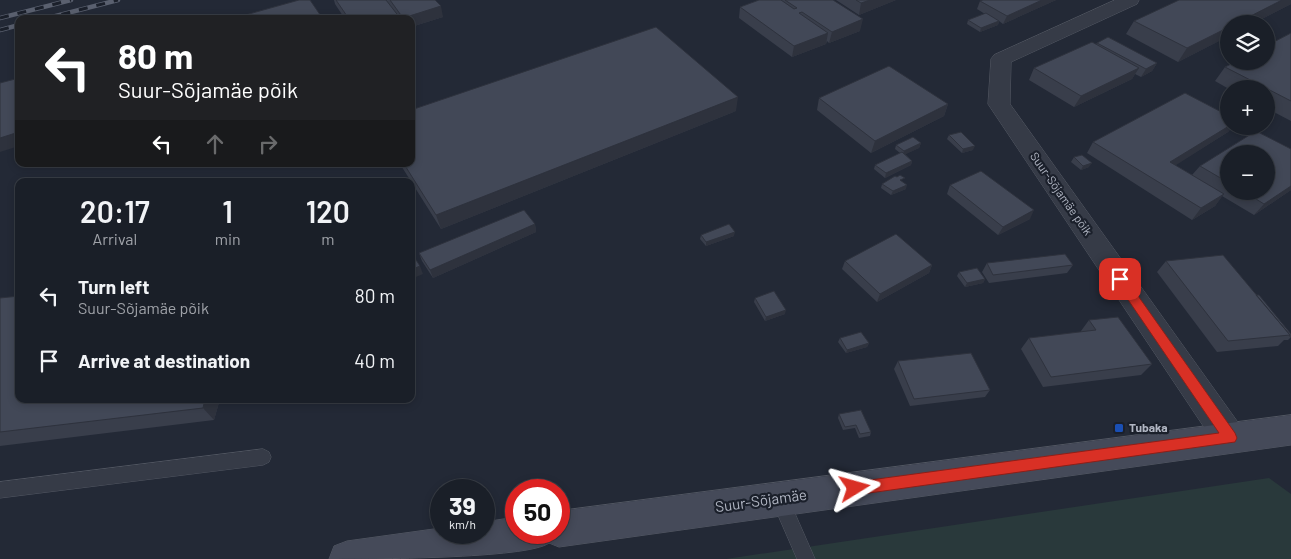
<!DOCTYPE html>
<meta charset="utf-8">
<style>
body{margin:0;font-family:Barlow,sans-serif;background:#272c34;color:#f1f3f6;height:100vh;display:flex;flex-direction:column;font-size:19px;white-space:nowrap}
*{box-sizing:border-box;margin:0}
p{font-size:16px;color:#9fa2a8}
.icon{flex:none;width:28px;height:28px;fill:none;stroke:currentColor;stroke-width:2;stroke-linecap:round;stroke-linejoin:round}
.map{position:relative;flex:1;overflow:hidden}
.sheet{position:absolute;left:15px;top:178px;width:400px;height:225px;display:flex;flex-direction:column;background:#1a1f28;border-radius:10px;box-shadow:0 2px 8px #0003,0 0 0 1px #383d45}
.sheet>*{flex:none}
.hud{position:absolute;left:15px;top:15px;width:400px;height:152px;border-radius:10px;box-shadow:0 2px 8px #0003,0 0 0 1px #383d45;background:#202124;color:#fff;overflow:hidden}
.controls{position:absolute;left:1220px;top:15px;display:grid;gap:10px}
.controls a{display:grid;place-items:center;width:55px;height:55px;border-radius:50%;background:#1a1f28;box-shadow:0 2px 8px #0003,0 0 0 1px #383d45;font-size:25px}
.speed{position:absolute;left:430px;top:479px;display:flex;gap:10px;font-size:25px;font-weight:700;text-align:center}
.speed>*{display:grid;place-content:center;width:65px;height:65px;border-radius:50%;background:#1a1f28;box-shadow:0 2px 8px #0003,0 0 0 1px #383d45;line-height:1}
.speed small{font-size:12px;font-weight:400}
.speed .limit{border:8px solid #d22;background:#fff;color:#111}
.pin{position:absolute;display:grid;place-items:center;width:42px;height:42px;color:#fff;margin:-21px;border-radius:10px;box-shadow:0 2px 8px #0006}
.me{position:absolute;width:55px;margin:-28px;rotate:82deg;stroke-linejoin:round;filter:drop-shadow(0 0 4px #0008)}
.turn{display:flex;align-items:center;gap:18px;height:105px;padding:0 20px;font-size:22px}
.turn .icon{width:65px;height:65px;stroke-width:2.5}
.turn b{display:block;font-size:35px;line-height:42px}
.lanes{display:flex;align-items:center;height:48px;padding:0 20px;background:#0003;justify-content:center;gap:25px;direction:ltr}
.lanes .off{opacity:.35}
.eta{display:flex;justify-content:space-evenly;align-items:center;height:85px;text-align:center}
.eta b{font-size:30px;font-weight:600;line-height:35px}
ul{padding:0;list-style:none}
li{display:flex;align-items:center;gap:15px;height:65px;padding:0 20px}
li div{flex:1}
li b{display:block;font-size:19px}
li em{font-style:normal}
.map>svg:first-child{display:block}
.green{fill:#29393b}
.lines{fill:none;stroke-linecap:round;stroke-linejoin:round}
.service-casing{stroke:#545964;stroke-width:1}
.minor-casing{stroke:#545964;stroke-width:1}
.secondary-casing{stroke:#545964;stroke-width:1}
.service{fill:#363b47;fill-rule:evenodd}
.minor{fill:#363b47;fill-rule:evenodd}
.secondary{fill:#454a59;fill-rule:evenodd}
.rail-casing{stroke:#5a606f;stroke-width:4.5}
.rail{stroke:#1b202b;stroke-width:3;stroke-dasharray:9;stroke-linecap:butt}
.wall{fill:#393e4b;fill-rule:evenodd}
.shaded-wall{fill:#2e323d}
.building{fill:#424857;stroke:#2e323d}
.route{fill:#d93025;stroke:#8d1f18}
.transit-dot{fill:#1a4fb4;stroke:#1b202b;stroke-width:2}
.labels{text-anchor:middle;stroke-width:4.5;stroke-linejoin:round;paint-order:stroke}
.street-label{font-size:12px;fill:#b1b6c3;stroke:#1b202b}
.poi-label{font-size:12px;font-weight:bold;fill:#b1b6c3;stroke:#1b202b;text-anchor:start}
.near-street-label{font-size:15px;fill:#b1b6c3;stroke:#1b202b}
</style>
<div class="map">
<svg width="1291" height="559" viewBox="0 0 1291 559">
<rect width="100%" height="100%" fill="#232936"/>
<path class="green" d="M1269 478 1291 494V559H726Z"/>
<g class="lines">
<g class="service-casing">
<path id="service" d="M263 449 269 452 271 457 269 462 263 465 0 498V482Z
M780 491 786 493 815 559H797L771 499 774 493Z"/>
</g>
<g class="minor-casing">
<path id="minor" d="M1115 0H1139L1137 4 1011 62 1010 104 1242 428 1246 438 1242 448 1230 453 1218 448 988 104 991 59 994 55Z"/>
</g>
<g class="secondary-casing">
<path id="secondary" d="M1291 415V445L559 547 549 543C528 559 366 559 329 559L334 546 347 541 441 528V532H484V522L516 517V532H559V511Z"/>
</g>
<use href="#service" class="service"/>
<use href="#minor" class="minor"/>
<use href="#secondary" class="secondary"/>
<g class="rail-casing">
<path id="rail" d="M0 18 71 0
M44 19 118 0
M0 30 19 25"/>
</g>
<use href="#rail" class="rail"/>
</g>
<path class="wall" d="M334 0H435L443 17 411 27V19H345L335 4Z
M759 0H833L860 31 829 43 827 41 826 44 792 57 739 18 740 7Z
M836 0H896L859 15Z
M983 0H1056L1003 24 999 21 998 25 980 32 967 24 968 20 985 14 977 9 980 1Z
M1291 0V4L1178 62 1126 34 1134 21Z
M1291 33V121L1266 108V89H1229L1215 81 1225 67Z
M1097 43 1157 63 1152 71 1141 77 1135 74 1132 79 1074 107 1029 80 1034 68 1096 44Z
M1185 93 1229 116V126H1233L1228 132 1175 165 1192 175 1200 166 1256 131 1291 149V190L1254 215 1222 196 1215 206 1192 220 1087 153 1093 142ZM1229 154H1266V191H1229Z
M819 98 948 104 944 116 871 153 817 110Z
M736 111 441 229 400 164H411Z
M949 135 973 150 962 153 947 139Z
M921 143 919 148 905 154 912 161 911 165 885 178 874 169 875 165 900 153 895 149 896 145Z
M1074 157 1089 167 1081 170 1071 162Z
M903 182 906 189 891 195 881 188 882 184Z
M950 185 1030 219 998 235 947 194Z
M535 224 536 232 433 278 422 261 419 253Z
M701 235 734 236 706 246 700 239Z
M845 261 932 265 929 273 877 302 842 269Z
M1166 261 1256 295 1291 334V337L1288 340H1284L1278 346 1217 352 1157 272Z
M987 263 1073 265 1067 273 989 283 982 272Z
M959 272 985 279 983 283 965 287 957 276Z
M0 298 220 399 214 420 0 446Z
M755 298 785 314 765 321 754 302Z
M1089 320 1152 364 1141 375 1043 387 1021 349 1029 338 1081 332V331Z
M840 338 869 343 867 347 846 353 838 342Z
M898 361 990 390 985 397 910 406 894 369Z
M839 414 871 432 870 436 859 438 855 428 843 430 838 418Z"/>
<path class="shaded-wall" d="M870 0H896L859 15 861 3Z
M1042 0H1056L1003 24 1007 16Z
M1282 0H1291V4L1252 24H1235Z
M441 6 443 17 411 27V19H403V18Z
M863 19 860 31 829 43 832 32Z
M999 21 998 25 980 32 981 28Z
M1229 27V36L1178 62 1187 48Z
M828 33 826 44 792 57 794 46Z
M1157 63 1152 71 1141 77 1146 69Z
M1139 68 1132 79 1074 107 1081 96Z
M738 97 736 111 441 229 436 215Z
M948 104 944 116 871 153 875 141Z
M1229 126H1233L1228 132 1162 174 1170 162Z
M19 132V146L0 152V138Z
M921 143 919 148 902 156 904 151Z
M975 146 973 150 962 153 963 149Z
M912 161 911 165 885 178 886 173Z
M1092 163 1089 167 1081 170 1083 166Z
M907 185 906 189 891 195 893 191Z
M1291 186V190L1254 215 1264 204Z
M1224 194 1215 206 1192 220 1201 208Z
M1034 210 1030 219 998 235 1003 227Z
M535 224 536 232 433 278 430 270Z
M735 232 734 236 706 246V242Z
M932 265 929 273 877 302 880 294Z
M420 266 423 274 411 279V270Z
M985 279 983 283 965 287 967 283Z
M786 310 785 314 765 321 766 317Z
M869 343 867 347 846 353 847 350Z
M205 399H220L214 420 203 408Z"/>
<path class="building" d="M299 0H310L323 19H231Z
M336 0H386L400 18 349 19Z
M390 0H435L441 6 403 18Z
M759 0H781L794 9 797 8 785 0H833L863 19 832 32 802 12 799 13 828 33 794 46 740 7Z
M856 0H870L861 3Z
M983 0H1042L1007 16 980 1Z
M1179 0H1282L1235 24H1229V27L1187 48 1134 21Z
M986 13 999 21 981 28 968 20Z
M656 27 738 97 436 215 404 164H411V110Z
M1291 33V101L1225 67 1237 61H1266V46Z
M1108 37 1157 63 1146 69 1097 43Z
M1092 42 1139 68 1081 96 1034 68Z
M889 66 948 104 875 141 819 98Z
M19 78V132L0 138V83Z
M1185 93 1229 116V126L1170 162 1224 194 1201 208 1093 142Z
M1256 131 1291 149V186L1264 204 1243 191H1266V154H1229V183L1200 166Z
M961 132 975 146 963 149 949 135Z
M913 137 921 143 904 151 896 145Z
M902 152 912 161 886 173 875 165Z
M1082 155 1092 163 1083 166 1074 157Z
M981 171 1034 210 1003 227 950 185Z
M900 175 905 178 900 180 907 185 893 191 882 184 895 176 897 177Z
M524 210 535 224 430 270 419 253Z
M729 224 735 232 706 242 701 235Z
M896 234 932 265 880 294 845 261Z
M411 252 420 266 411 270Z
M1065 254 1073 265 993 275 987 263Z
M1223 255 1290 335 1228 341 1166 261Z
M977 268 985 279 967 283 959 272Z
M774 291 786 310 766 317 755 298Z
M1256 295H1259L1291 334V336H1289L1290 335Z
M19 296V399H205L203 408 0 432V298Z
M1118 317 1152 364 1051 377 1029 338 1096 330 1089 320Z
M861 332 869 343 847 350 840 338Z
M971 353 990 390 914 399 898 361Z
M861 410 871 432 860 434 856 425 845 427 839 414Z"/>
<path class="route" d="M1120 274 1124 276 1235 433 1237 438 1235 442 855 495 850 493 848 488 850 483 855 482 1219 433 1116 282 1114 279Z"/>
<rect class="transit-dot" x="1114" y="423" width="10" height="10" rx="2.5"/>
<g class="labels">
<g class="street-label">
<text transform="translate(1061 194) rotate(55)" y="4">Suur-Sõjamäe põik</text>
</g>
<g class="poi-label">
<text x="1129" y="432">Tubaka</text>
</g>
<g class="near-street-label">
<text transform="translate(761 501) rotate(-8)" y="5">Suur-Sõjamäe</text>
</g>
</g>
</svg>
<div class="controls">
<a><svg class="icon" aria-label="layers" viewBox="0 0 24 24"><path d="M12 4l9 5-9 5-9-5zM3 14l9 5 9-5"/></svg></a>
<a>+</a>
<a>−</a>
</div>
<div class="speed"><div>39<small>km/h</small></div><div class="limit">50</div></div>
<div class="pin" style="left:1120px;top:279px;background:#d93025"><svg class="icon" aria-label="arrive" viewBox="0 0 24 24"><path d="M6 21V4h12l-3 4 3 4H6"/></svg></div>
<svg class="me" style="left:855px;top:488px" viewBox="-20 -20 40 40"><path d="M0-17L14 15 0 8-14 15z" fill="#d93025" stroke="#fff" stroke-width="4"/></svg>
<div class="hud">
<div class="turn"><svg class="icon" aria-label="left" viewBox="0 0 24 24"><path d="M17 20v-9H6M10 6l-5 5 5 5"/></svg><div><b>80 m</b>Suur-Sõjamäe põik</div></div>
<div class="lanes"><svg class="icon" aria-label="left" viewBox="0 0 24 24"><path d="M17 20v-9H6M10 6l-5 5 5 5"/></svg><svg class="icon off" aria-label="ahead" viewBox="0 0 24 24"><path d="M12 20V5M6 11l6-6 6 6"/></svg><svg class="icon off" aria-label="right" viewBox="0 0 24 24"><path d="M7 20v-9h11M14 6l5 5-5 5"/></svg></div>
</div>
<section class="sheet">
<div class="eta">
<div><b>20:17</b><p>Arrival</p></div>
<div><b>1</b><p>min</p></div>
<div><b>120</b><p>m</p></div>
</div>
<ul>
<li><svg class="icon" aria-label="left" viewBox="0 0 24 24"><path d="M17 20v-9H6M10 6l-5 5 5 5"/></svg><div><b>Turn left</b><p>Suur-Sõjamäe põik</p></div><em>80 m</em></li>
<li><svg class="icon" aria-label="arrive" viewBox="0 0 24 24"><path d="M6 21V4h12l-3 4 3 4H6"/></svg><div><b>Arrive at destination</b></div><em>40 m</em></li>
</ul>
</section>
</div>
